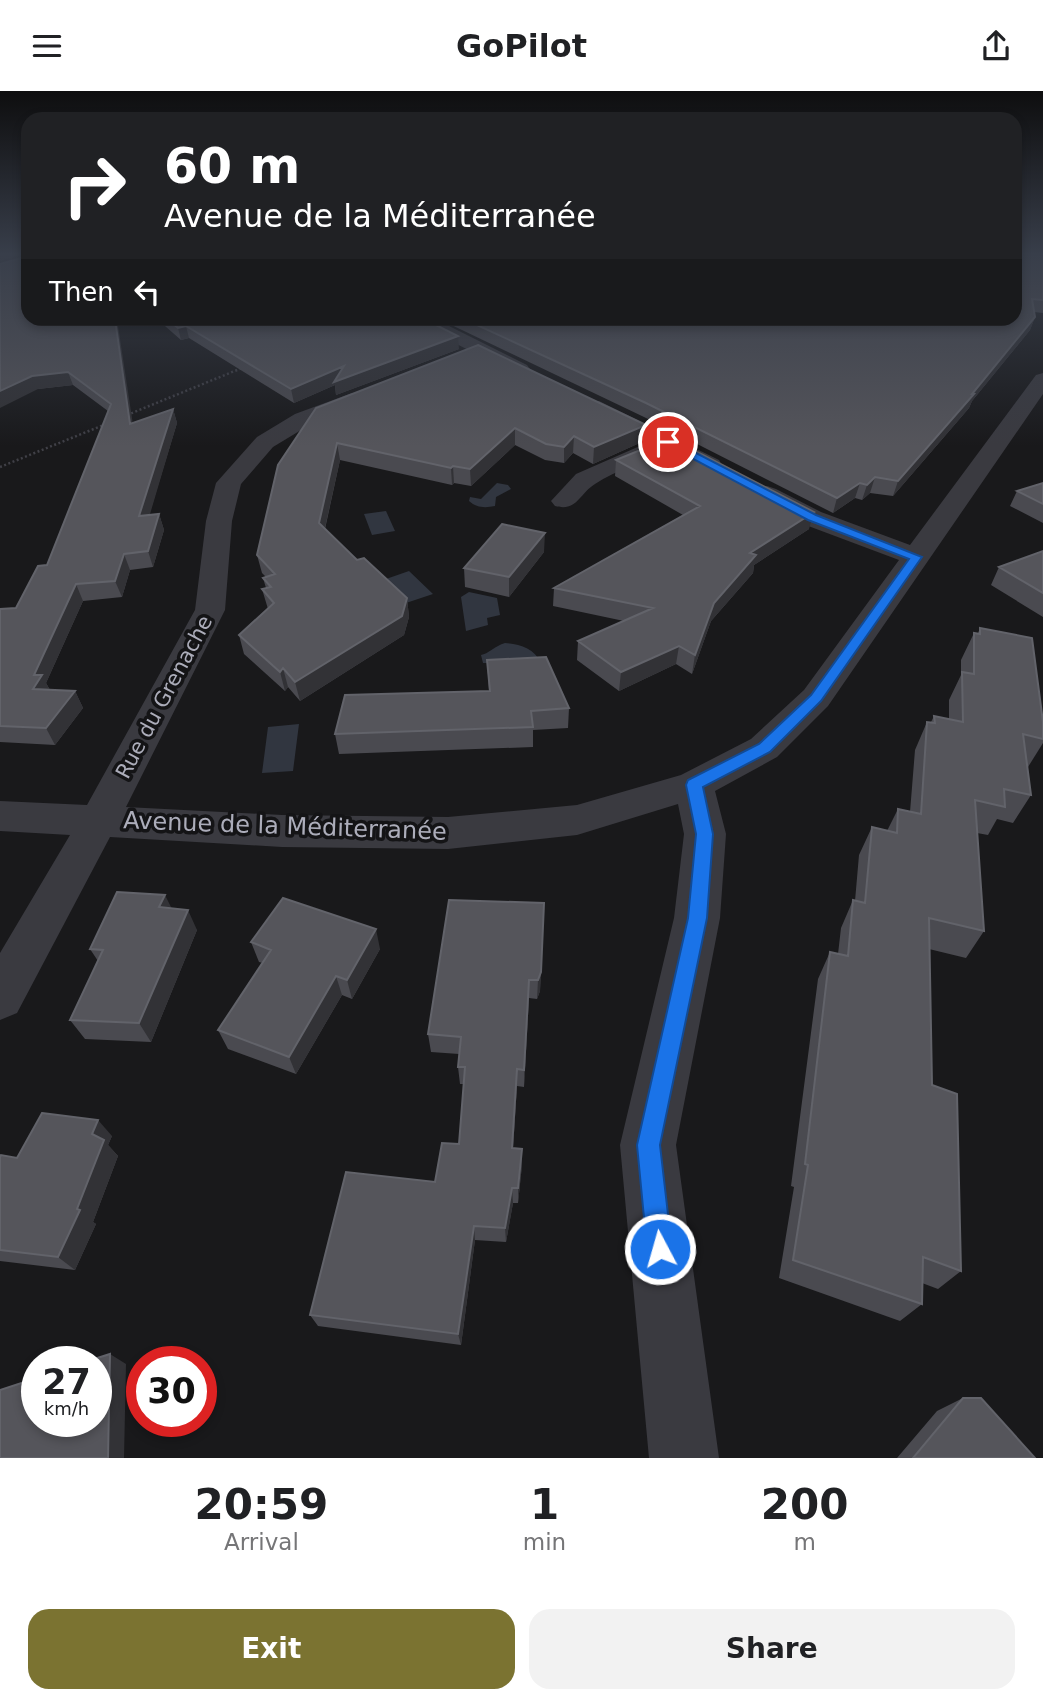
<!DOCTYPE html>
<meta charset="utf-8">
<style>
body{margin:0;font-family:"DejaVu Sans",sans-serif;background:#f2f2f2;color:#202124;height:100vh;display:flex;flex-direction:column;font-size:26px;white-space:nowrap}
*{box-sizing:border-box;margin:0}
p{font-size:23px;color:#757577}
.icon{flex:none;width:38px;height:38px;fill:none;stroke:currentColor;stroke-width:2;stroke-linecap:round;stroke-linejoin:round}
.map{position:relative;height:1367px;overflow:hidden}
.drawer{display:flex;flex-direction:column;background:#fff;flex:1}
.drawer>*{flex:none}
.banner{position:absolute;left:21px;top:21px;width:1001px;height:214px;border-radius:21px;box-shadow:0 4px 10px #0003;background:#202124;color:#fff;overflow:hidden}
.speed{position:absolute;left:21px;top:1255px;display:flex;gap:14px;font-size:35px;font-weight:700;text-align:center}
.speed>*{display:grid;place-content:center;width:91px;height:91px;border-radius:50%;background:#fff;box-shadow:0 4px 10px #0003;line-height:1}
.speed small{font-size:18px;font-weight:400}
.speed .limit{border:10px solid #d22;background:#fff;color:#111}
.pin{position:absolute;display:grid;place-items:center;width:60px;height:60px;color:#fff;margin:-30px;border:4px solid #fff;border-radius:50%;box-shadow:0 2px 7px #0007}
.me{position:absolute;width:77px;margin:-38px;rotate:354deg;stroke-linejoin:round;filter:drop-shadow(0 0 5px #0008)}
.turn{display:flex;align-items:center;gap:24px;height:147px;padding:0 28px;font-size:32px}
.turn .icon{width:91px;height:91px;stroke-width:2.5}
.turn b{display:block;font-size:49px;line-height:60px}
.then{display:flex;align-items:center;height:66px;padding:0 28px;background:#0003;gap:14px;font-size:26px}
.eta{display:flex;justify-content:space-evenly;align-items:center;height:119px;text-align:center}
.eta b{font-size:42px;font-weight:600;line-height:49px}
.cta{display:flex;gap:14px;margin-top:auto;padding:14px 28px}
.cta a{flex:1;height:80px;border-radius:21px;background:#7b7331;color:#fff;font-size:28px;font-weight:600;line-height:80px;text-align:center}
.cta a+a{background:#f2f2f2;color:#202124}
header{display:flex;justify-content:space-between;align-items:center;height:91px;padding:0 28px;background:#fff;font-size:32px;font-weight:600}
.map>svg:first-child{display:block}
.water{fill:#313640}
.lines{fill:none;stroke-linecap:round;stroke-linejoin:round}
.path{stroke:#404047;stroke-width:2.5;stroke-dasharray:2 2.5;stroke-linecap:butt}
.minor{fill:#3a3a40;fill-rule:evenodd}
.wall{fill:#4a4a50}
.shaded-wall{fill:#323236}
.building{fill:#55555b;stroke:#62636a;stroke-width:2}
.route{fill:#1a73e8;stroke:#114b97;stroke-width:2}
.labels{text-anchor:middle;stroke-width:7;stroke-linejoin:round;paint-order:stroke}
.far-street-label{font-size:21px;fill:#acadba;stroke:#141416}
.street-label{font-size:24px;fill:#acadba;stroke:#141416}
</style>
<header><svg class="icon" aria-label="menu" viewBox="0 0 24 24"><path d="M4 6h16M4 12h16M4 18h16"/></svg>GoPilot<svg class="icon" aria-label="share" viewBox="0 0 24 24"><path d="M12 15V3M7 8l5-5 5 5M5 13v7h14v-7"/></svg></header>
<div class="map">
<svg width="1043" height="1367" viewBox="0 0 1043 1367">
<rect width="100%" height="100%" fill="#19191b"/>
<path class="water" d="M497 392 508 394 511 398 496 406 495 415C485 417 477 417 469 410L470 406 481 408Z
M386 420 395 440 372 444 364 423Z
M409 480 433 503 403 513 386 488Z
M469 501 497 507 500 524 487 527 488 534 466 540 461 506Z
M505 552C520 553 534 557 541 572H483L481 564C488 563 495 555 505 552Z
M299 633 293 680 262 682 268 636Z"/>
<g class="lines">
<path class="path" d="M127 324 242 277
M0 376 106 333"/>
<path class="minor" d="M414 228H435L527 274 530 278 527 282H513L416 232Z
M1043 282V303L828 615 777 666 715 700 726 743 720 827 676 1054 719 1367H649L620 1054 674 827 684 743 678 713 577 744 448 758 282 756 110 746 17 922 0 929V862L70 744 0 740V710L87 714 195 519 206 430 216 392 257 346 295 323 352 302H366L370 306 366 310 311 333 273 356 241 393 232 430 225 519 126 716 282 724 448 726 577 714 681 684 751 648 804 599 899 469 803 433 758 408 754 403 758 398 767 395 776 398 821 421 910 454 1036 284Z
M599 310 719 369 722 374 719 379 710 381 701 379 667 361C644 371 616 379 595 393 579 403 577 421 555 415L551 410 576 383 649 351 591 321 588 316 591 311Z"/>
</g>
<path class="wall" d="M1043 164V222L1034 221 1035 226 1030 239 972 310 969 317 893 405 870 402 862 409 855 407 833 422 644 326 439 228H1015Z
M0 173 132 332 173 318 177 332 149 424 159 423 164 439 153 476 130 479 122 506 83 510 46 592 50 599 75 600 83 617 55 654 0 651V518L16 517 47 474 108 320 73 294 38 298Z
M157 228H424L459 258 336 304 335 294 294 312 189 247 181 249Z
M316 317 646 334 644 350 593 373 573 362 564 372 545 369 515 354 471 395 454 392 452 394 340 369 325 438 357 469 407 507 409 526 404 544 300 610 288 596 285 600 244 563 239 544 268 518 262 498 266 497 263 487 266 486 262 482 257 464Z
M616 369 809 438 754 474 753 482 711 530 692 583 676 573 619 600 577 569 578 550 624 530 553 515 554 497 683 424 615 385Z
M1043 392V432L1010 415 1017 400Z
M1043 460V526L991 494 999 476Z
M544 461 509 506 465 496 464 477Z
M980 537 1043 631V652L1028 676H1027L1031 704 1013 732 997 728 988 744 977 742 984 840 966 867 929 858 932 994 961 1180 938 1198 922 1192V1213L900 1230 779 1187 794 1096 791 1095 818 888 830 861 838 863 841 837 853 809 855 810 859 764 872 736 887 740 898 718 910 721 915 659 927 631H931L934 625 949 628V609L961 584V569L974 542H978Z
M487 569 569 617 568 637 533 639V656L339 663 335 643 489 600Z
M544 812 540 900 537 908 529 907 524 996 517 995 513 1058H522V1074L518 1112H513L506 1151 475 1149 461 1254 318 1235 310 1224 435 1091 459 1053 464 993H460L458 976 459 963 431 961 428 943Z
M172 818 197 839 151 951 85 948 70 929 98 870 90 858Z
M251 851 380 858 352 908 342 904 296 983 228 958 218 939 263 872 259 871Z
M112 1045 108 1054 118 1065 93 1131 96 1133 75 1179 0 1170V1066L17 1067Z
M963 1307 1035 1367H897L937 1320Z"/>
<path class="shaded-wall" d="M0 164H21L0 170Z
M1035 226 1030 239 972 310 969 317 893 405 898 390Z
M115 228H117L135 347 130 333Z
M186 235 189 247 181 249 178 237Z
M458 245 459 258 336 304 335 294 294 312 291 298 344 275Z
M68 281 73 294 38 298 0 317V300L32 285Z
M173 318 177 332 145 440 139 425Z
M646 334 644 350 593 373 594 356Z
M515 337V354L471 395 470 378Z
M574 345 573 362 564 372V356Z
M337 352 340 369 322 450 319 432Z
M453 375 454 392 452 394 451 377Z
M875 386 870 402 862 409 867 394Z
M860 392 855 407 833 422 837 407Z
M814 421 809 438 754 474 753 482 711 530 692 583 695 564 714 512 750 462Z
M159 423 164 439 153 476 148 460Z
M545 442 544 461 509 506V486Z
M124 463 130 479 122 506 115 490Z
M76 493 83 510 46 592 51 601 33 598 34 584Z
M407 507 409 526 404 544 300 610 295 591Z
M679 555 676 573 619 600 621 581Z
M283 577 288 596 285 600 280 581Z
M75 600 83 617 55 654 46 637Z
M165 804 175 824 159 816Z
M544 812 540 900 537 908 538 889Z
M188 819 197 839 151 951 139 932Z
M376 838 380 858 352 908 347 889Z
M336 885 342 904 296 983 289 966Z
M529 889V907L524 996V979Z
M517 978V995L512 1073V1057Z
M98 1029 112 1045 108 1054 118 1065 93 1131 96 1133 75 1179 58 1166 77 1118 92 1043Z
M522 1058V1074L518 1112V1097Z
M512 1097 513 1112 506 1151 505 1137Z
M474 1135 475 1149 461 1254 458 1243Z
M110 1263 126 1273 124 1367H108Z"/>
<path class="building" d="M25 164H28V228H115L130 333 173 318 139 425 159 423 148 460 124 463 115 490 76 493 34 584H42L33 598 75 600 46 637 0 635V518L16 517 38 475 47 474 111 313 68 281 32 285 0 300V173L25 166Z
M1015 164H1043V209L1032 208 1035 226 972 303H974L898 390 875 386 867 394 860 392 837 407 646 312 464 228H1015Z
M167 228H424L458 245 334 291 344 275 291 298 186 235 178 237Z
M478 254 646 334 594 356 574 345 564 356 546 353 515 337 470 378 453 375 451 377 337 352 319 432 357 469 364 467 407 507 402 525 295 591 283 577 280 581 239 544 274 512 262 498 271 496 263 487 275 483 257 464 278 374 316 317Z
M670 347 814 421 750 462 756 464 714 512 695 564 679 555 621 581 578 550 653 517 554 497 700 415 616 369Z
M1043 392V413L1017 400Z
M502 433 545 442 509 486 464 477Z
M1043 460V502L999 476Z
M980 537 1032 547 1043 631V648L1023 643 1031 704 1004 698 1005 716 975 709 984 840 929 827 932 994 957 1003 961 1180 923 1166 922 1213 793 1169 808 1074 805 1073 830 861 848 865 853 809 865 812 872 736 897 742 898 718 921 723 927 631 935 632 934 625 963 631 962 581 974 583V542L980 543Z
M546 566 569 617 531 620 533 636 335 643 345 604 490 600 487 569Z
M117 801 165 804 159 816 188 819 139 932 70 929 103 859 90 858Z
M283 807 376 838 347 889 336 885 289 966 218 939 271 859 251 851Z
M449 809 544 812 541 881 538 889H529L524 979 517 978 512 1057 522 1058 518 1097H512L505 1137 474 1135 458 1243 310 1224 346 1081 435 1091 442 1052 459 1053 465 976H458L461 946 428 943Z
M42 1022 98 1029 92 1043 104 1049 77 1118 80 1119 58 1166 0 1159V1066L1 1064 17 1067Z
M110 1263 108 1367H0V1299L37 1287V1330H96V1270H88Z
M963 1307H981L1035 1367H913Z"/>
<linearGradient id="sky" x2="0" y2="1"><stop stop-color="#0e0e0f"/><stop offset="0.46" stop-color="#383e4a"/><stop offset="1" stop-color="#383e4a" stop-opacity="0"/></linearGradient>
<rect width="1043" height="355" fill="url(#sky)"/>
<path class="route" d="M665 349H671L816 424 922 466 821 610 770 661 703 696 713 743 707 827 660 1054 672 1158 669 1167 660 1171 651 1167 647 1158 637 1054 688 827 696 743 686 694 688 689 759 653 811 604 909 468 808 429 665 353Z"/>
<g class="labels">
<g class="far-street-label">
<text transform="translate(164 606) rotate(-62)" y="7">Rue du Grenache</text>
</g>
<g class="street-label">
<text transform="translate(285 735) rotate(2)" y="8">Avenue de la Méditerranée</text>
</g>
</g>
</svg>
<div class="speed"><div>27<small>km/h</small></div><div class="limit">30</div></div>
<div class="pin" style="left:668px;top:351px;background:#d93025"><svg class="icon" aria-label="arrive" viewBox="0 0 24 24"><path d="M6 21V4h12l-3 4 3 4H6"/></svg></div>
<svg class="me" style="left:660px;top:1158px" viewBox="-20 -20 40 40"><circle r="17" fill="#1a73e8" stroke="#fff" stroke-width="3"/><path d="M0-11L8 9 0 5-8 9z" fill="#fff"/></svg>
<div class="banner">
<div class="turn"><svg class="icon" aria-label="right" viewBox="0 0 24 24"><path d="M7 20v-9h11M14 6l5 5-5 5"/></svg><div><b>60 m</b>Avenue de la Méditerranée</div></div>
<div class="then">Then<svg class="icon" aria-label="left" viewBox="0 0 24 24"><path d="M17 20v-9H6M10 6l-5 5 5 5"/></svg></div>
</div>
</div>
<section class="drawer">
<div class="eta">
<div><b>20:59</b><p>Arrival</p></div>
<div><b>1</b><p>min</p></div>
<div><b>200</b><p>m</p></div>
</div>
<div class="cta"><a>Exit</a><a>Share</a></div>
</section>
